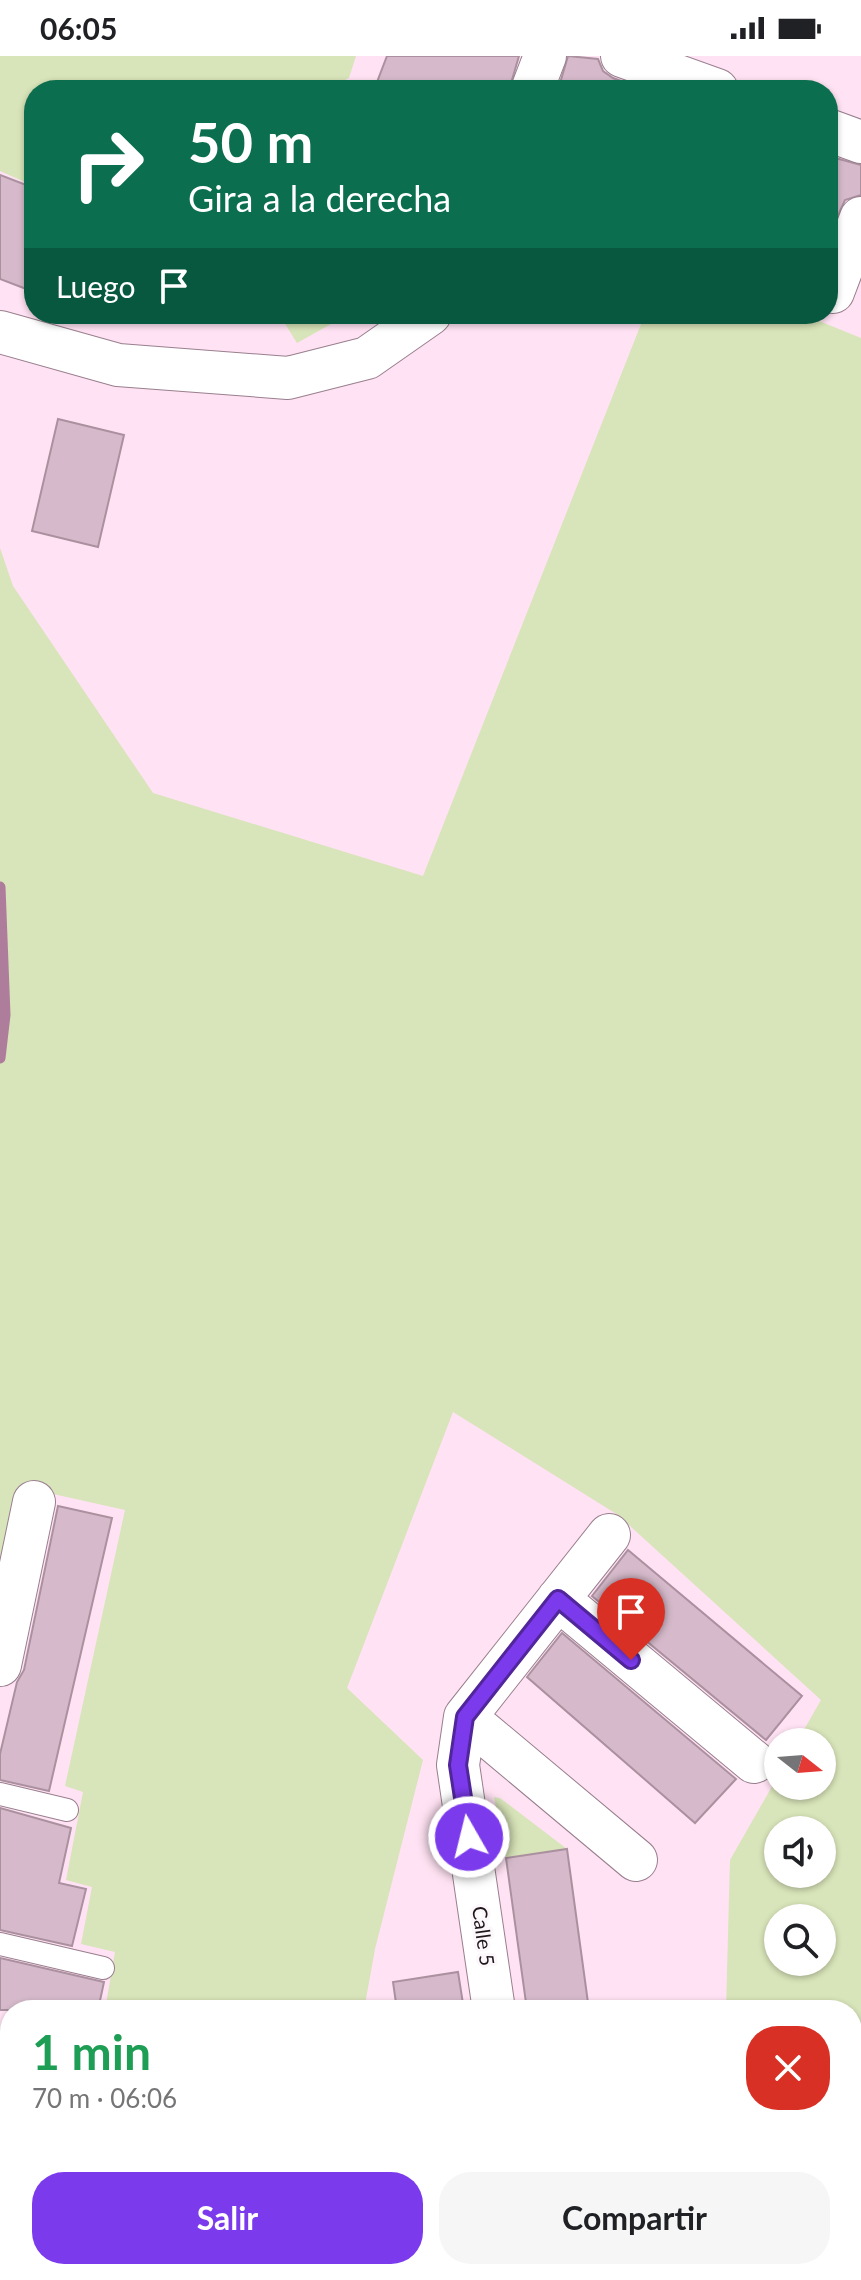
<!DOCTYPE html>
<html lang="es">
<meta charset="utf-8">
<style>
body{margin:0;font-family:Lato,sans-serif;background:#f6f6f6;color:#202124;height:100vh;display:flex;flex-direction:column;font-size:30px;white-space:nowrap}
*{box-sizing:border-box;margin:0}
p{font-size:26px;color:#757577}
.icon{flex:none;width:44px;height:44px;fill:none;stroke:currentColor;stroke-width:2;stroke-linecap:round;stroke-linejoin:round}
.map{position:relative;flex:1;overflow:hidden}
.drawer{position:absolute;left:0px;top:1944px;width:862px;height:280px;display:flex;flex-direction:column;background:#fff;border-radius:32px 32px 0 0;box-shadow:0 2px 6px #0004}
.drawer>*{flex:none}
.hud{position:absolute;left:24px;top:24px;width:814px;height:244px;border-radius:32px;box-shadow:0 2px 6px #0004;background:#0b6e4f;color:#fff;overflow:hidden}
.needle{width:52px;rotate:107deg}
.fabs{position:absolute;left:764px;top:1672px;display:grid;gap:16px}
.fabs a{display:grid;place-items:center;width:72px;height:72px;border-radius:50%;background:#fff;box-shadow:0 2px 6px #0004;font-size:40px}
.pin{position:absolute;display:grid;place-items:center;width:68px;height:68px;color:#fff;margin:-82px -34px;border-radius:50% 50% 50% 0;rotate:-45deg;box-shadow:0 0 8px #0007}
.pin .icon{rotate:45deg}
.me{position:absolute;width:88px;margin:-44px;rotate:352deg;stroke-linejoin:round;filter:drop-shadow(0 0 6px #0008)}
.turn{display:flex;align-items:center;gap:28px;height:168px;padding:0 32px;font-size:36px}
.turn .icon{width:104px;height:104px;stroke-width:2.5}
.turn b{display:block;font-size:56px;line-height:68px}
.then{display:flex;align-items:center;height:76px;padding:0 32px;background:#0003;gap:16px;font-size:30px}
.round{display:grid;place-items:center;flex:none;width:84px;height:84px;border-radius:32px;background:#f6f6f6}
.headline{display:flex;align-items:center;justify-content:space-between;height:136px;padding:0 32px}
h1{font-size:48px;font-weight:700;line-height:60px;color:#1e9e55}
.primary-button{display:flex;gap:16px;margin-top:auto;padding:16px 32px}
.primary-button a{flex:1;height:92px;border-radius:32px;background:#7c3aed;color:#fff;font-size:32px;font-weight:700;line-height:92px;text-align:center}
.primary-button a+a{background:#f6f6f6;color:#202124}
.status{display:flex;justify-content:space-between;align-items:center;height:56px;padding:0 40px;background:#fff;direction:ltr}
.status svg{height:22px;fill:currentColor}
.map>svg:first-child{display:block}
.green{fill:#d8e4b9;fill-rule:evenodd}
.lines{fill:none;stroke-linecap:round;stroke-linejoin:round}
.stream{stroke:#ae7d9c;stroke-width:11}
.building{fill:#d6bacb;stroke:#ab91a0;stroke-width:2}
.service-casing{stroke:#997f8e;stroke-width:24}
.minor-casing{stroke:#997f8e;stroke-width:44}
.service{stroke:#fff;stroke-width:22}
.minor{stroke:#fff;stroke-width:42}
.route-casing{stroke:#51269a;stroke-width:20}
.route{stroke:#7c3aed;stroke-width:14}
.labels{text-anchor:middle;stroke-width:6;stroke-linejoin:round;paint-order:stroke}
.street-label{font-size:20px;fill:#1f161c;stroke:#fcf7fa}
</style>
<div class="status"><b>06:05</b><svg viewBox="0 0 49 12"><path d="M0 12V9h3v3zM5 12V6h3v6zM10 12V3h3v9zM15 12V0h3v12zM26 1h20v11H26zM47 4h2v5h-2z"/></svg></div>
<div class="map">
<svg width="861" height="2224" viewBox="0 0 861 2224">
<rect width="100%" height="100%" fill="#ffe2f3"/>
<path class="green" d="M0 0H356L349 22 325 34H34V130L0 115Z
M279 258H349L297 287Z
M645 258H802L861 282V2224H691L694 2214H852V1954H726L730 1804 778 1720V1730H822V1686H797L821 1644 618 1459 453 1356 347 1632 423 1704 375 1893 364 1954H105L115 1896 81 1888 92 1831 66 1824 83 1736 65 1730 125 1454 22 1431 0 1525V492L13 530 153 737 423 820ZM778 1774H822V1818H778ZM778 1862H822V1906H778Z
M494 1741 500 1742 567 1793 506 1802Z
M100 2214H318L317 2224H98Z"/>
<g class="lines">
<path class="stream" d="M0 831 5 959 0 1002"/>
</g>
<path class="building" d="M387 0H519L509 34H374Z
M568 0 598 3 603 15 613 22 646 34H558Z
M828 100 861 109V139L845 144 828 181Z
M0 119 34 132V236L0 223Z
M58 363 124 379 98 491 32 475Z
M58 1450 112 1462 49 1735 0 1724V1698L17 1626 24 1614Z
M628 1494 802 1640 766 1684 592 1540Z
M562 1577 736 1723 695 1767 527 1621Z
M0 1752 71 1772 59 1827 86 1833 72 1890 0 1874Z
M567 1793 589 1954H527L506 1802Z
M0 1902 104 1926 98 1954H0Z
M458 1916 464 1954H397L393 1926Z"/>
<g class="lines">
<g class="service-casing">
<path id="service" d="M0 1738 67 1754
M0 1888 103 1912
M0 2037 10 2039
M0 2191 10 2193
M87 2224 89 2214"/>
</g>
<g class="minor-casing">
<path id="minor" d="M622 0 717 34
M532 34 545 0
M828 74 861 86
M828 234 833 236 861 162
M0 276 118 309 288 322 367 302 430 258
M558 1543 754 1706
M0 1609 34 1446
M465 1661 636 1804
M494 1954 458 1709 465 1661 609 1479
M532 2214 534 2224"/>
</g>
<use href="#service" class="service"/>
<use href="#minor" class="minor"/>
</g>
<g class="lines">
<g class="route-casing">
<path id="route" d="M469 1781 458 1709 465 1661 558 1543 631 1604"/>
</g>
<use href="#route" class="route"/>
</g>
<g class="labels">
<g class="street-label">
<text transform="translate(483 1880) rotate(82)" y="7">Calle 5</text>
</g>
</g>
</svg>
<div class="fabs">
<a><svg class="needle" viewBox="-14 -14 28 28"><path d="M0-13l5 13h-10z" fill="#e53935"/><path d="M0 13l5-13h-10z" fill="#757577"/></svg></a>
<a><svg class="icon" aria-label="sound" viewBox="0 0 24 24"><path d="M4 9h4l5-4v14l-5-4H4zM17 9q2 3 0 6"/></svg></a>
<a><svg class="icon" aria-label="search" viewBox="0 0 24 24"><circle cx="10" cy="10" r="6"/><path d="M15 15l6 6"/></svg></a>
</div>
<div class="pin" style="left:631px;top:1604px;background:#d93025"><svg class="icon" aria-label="arrive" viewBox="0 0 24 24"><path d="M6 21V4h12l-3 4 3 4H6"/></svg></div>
<svg class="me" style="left:469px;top:1781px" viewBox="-20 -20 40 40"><circle r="17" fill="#7c3aed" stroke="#fff" stroke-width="3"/><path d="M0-11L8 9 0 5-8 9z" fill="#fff"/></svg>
<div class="hud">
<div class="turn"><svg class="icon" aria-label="right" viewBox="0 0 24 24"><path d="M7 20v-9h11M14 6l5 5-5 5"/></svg><div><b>50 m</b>Gira a la derecha</div></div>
<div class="then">Luego<svg class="icon" aria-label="arrive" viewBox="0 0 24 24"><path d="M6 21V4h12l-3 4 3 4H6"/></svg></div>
</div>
<section class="drawer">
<div class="headline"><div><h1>1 min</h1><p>70 m · 06:06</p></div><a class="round" style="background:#d93025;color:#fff"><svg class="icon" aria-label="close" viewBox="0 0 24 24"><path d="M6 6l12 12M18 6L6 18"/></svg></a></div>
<div class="primary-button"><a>Salir</a><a>Compartir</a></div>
</section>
</div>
